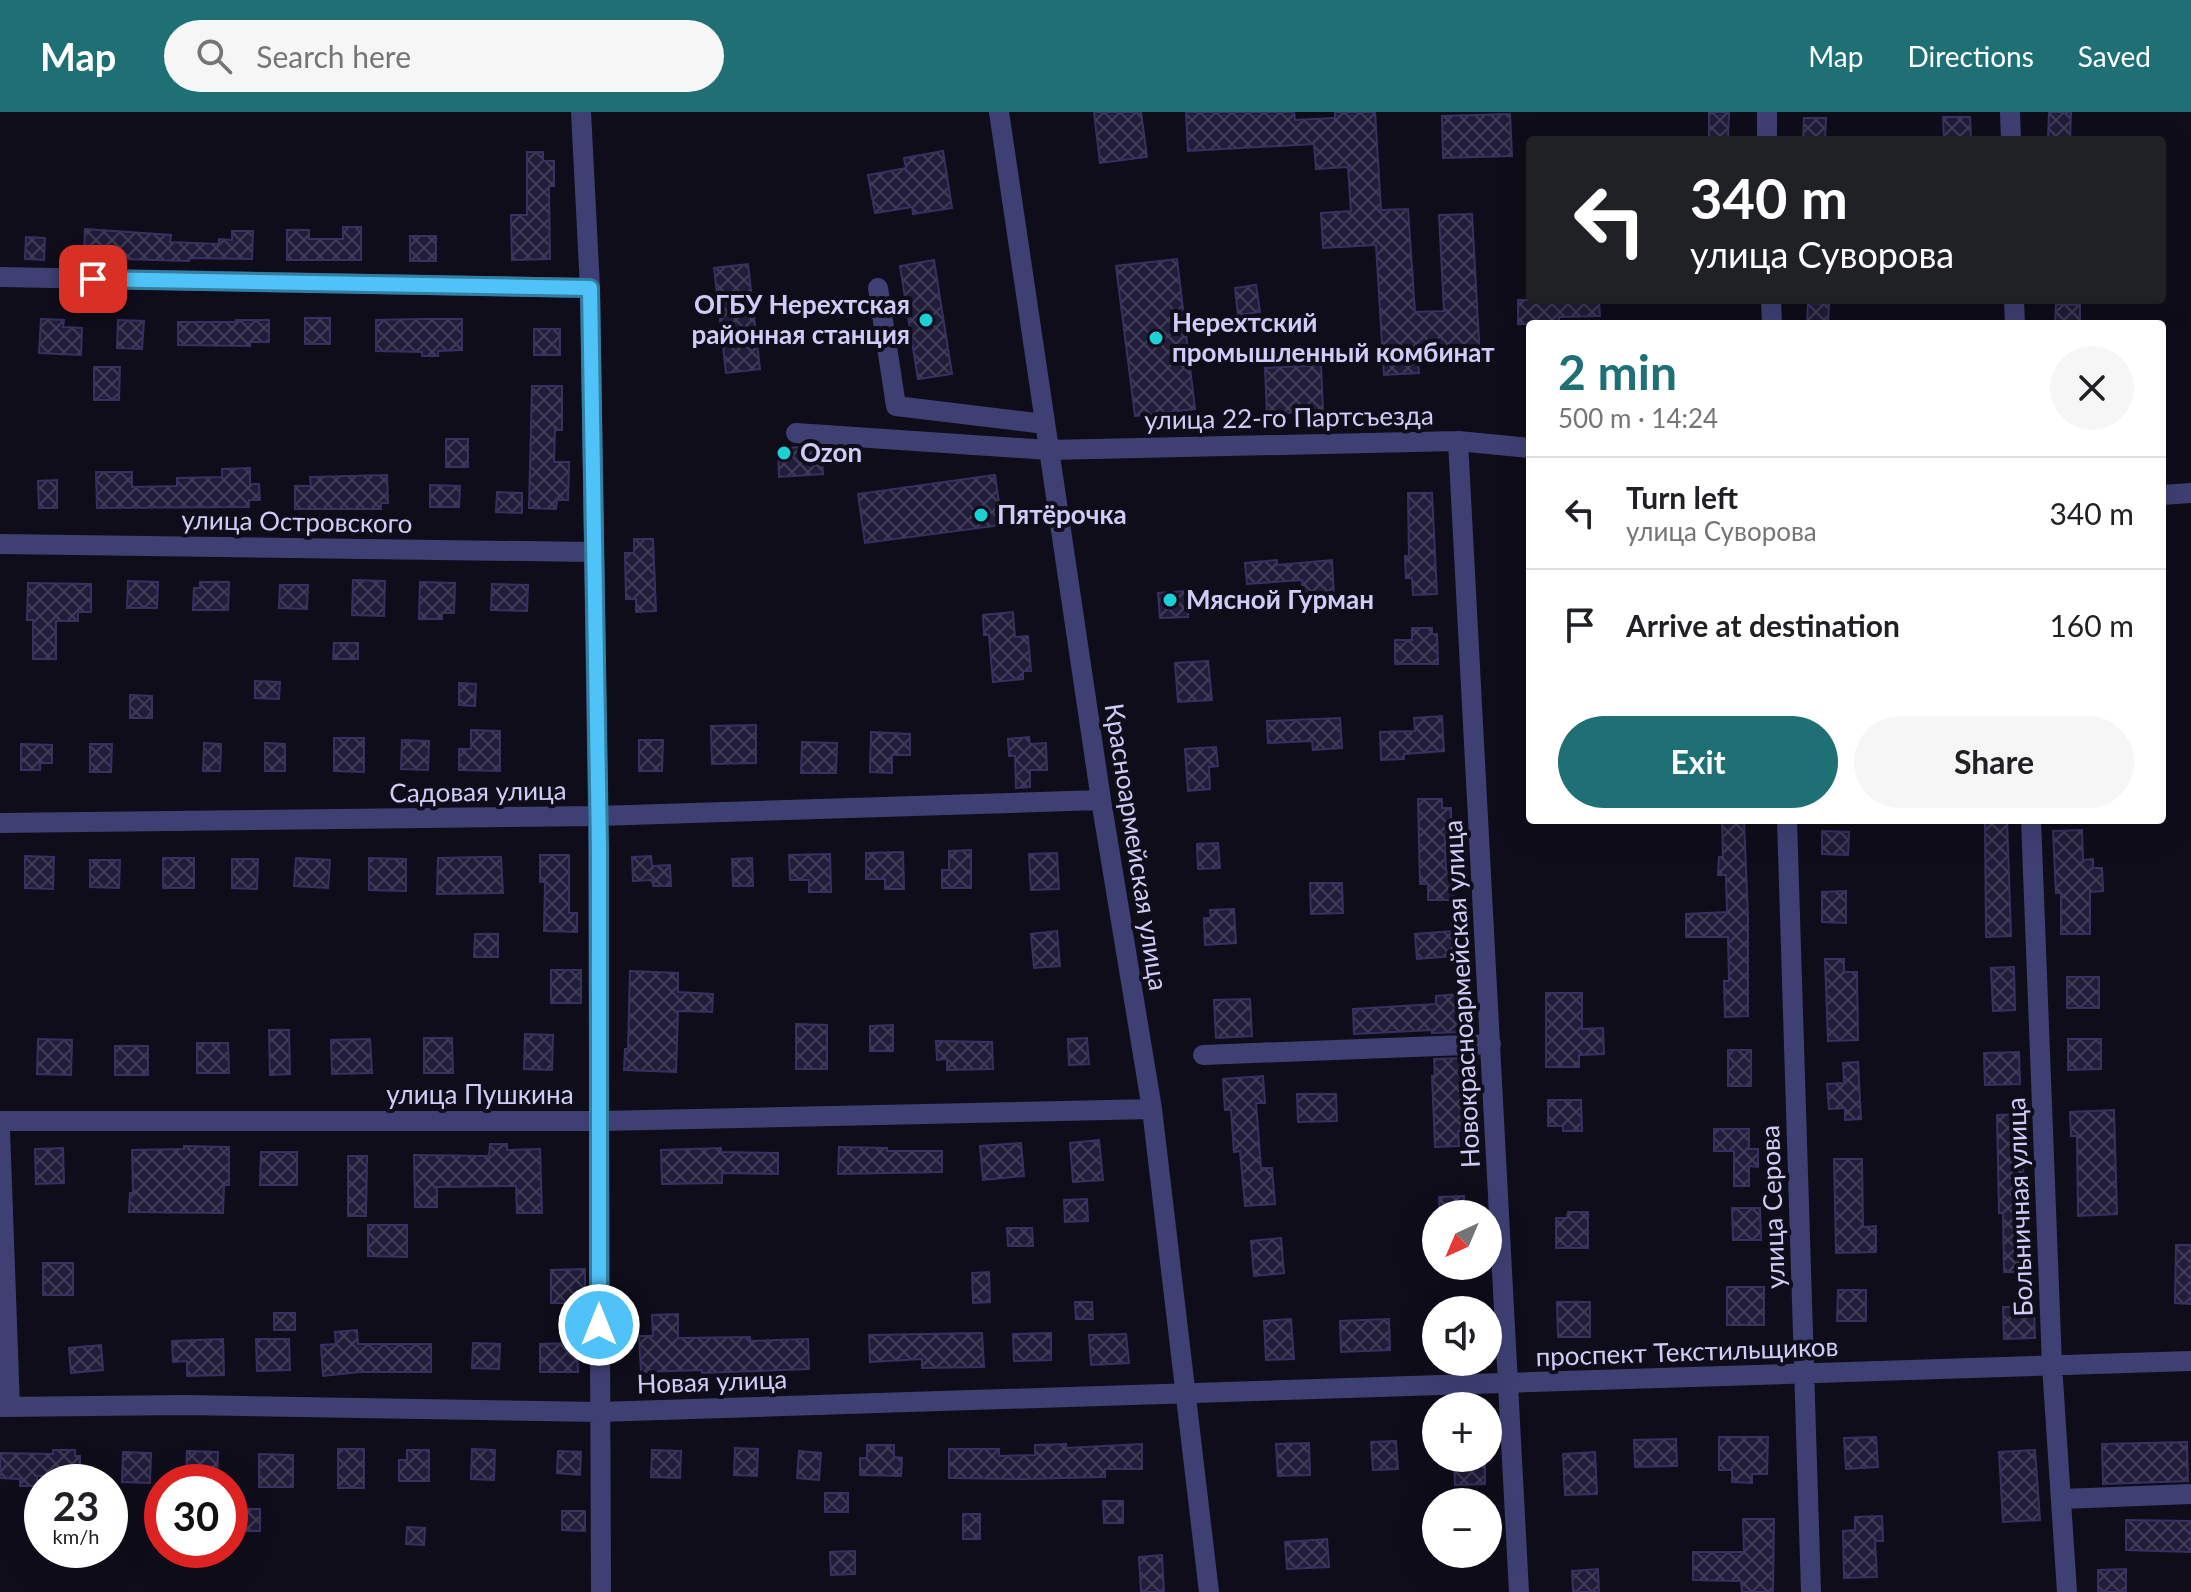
<!DOCTYPE html>
<meta charset="utf-8">
<style>
body{margin:0;font-family:Lato,sans-serif;background:#f6f6f6;color:#202124;height:100vh;display:flex;flex-direction:column;font-size:30px;white-space:nowrap}
*{box-sizing:border-box;margin:0}
p{font-size:26px;color:#757577}
.icon{flex:none;width:44px;height:44px;fill:none;stroke:currentColor;stroke-width:2;stroke-linecap:round;stroke-linejoin:round}
.map{position:relative;flex:1;overflow:hidden}
.details{position:absolute;left:1526px;top:208px;width:640px;height:504px;display:flex;flex-direction:column;background:#fff;border-radius:8px;box-shadow:0 8px 32px #0002}
.details>*{flex:none}
.hud{position:absolute;left:1526px;top:24px;width:640px;height:168px;border-radius:8px;box-shadow:0 8px 32px #0002;background:#202124;color:#fff;overflow:hidden}
.needle{width:52px;rotate:224deg}
.controls{position:absolute;left:1422px;top:1088px;display:grid;gap:16px}
.controls a{display:grid;place-items:center;width:80px;height:80px;border-radius:50%;background:#fff;box-shadow:0 8px 32px #0002;font-size:40px}
.speed{position:absolute;left:24px;top:1352px;display:flex;gap:16px;font-size:40px;font-weight:700;text-align:center}
.speed>*{display:grid;place-content:center;width:104px;height:104px;border-radius:50%;background:#fff;box-shadow:0 8px 32px #0002;line-height:1}
.speed small{font-size:20px;font-weight:400}
.speed .limit{border:12px solid #d22;background:#fff;color:#111}
.pin{position:absolute;display:grid;place-items:center;width:68px;height:68px;color:#fff;margin:-34px;border-radius:16px;box-shadow:0 4px 12px #0006}
.me{position:absolute;width:88px;margin:-44px;rotate:0deg;stroke-linejoin:round;filter:drop-shadow(0 0 6px #0008)}
.turn{display:flex;align-items:center;gap:28px;height:168px;padding:0 32px;font-size:36px}
.turn .icon{width:104px;height:104px;stroke-width:2.5}
.turn b{display:block;font-size:56px;line-height:68px}
.round{display:grid;place-items:center;flex:none;width:84px;height:84px;border-radius:42px;background:#f6f6f6}
.summary{display:flex;align-items:center;justify-content:space-between;height:136px;padding:0 32px}
h1{font-size:48px;font-weight:700;line-height:60px;color:#1e7074}
.button{display:flex;gap:16px;margin-top:auto;padding:16px 32px}
.button a{flex:1;height:92px;border-radius:48px;background:#1e7074;color:#fff;font-size:32px;font-weight:700;line-height:92px;text-align:center}
.button a+a{background:#f6f6f6;color:#202124}
ul{padding:0;list-style:none}
li{display:flex;align-items:center;gap:24px;height:112px;padding:0 32px;border-top:2px solid #e0e0e0}
li div{flex:1}
li b{display:block;font-size:30px}
li em{font-style:normal}
header{display:flex;align-items:center;gap:48px;box-sizing:border-box;height:112px;padding:0 40px;background:#1e7074;color:#fff}
header strong{font-size:38px}
nav{display:flex;gap:44px;margin-inline-start:auto;font-size:28px}
.search{width:560px;height:72px;background:#f6f6f6;display:flex;align-items:center;gap:20px;box-sizing:border-box;padding:0 28px;border-radius:44px;color:#757577;font-size:30px}
.map>svg:first-child{display:block}
.building{fill:url(#building-cross-hatch);stroke:#373162;stroke-width:2}
.lines{fill:none;stroke-linecap:round;stroke-linejoin:round}
.minor{stroke:#3e4074;stroke-width:20}
.route-casing{stroke:#337fa1;stroke-width:20}
.route{stroke:#4fc3f7;stroke-width:14}
.poi-dot{fill:#1cd0d6;stroke:#0f0d1a;stroke-width:3}
.labels{text-anchor:middle;stroke-width:8;stroke-linejoin:round;paint-order:stroke}
.poi-label{font-size:26px;font-weight:bold;fill:#cfcdf8;stroke:#0f0d1a;text-anchor:start}
.street-label{font-size:26px;fill:#cfcdf8;stroke:#0f0d1a}
</style>
<header>
<strong>Map</strong>
<div class="search"><svg class="icon" aria-label="search" viewBox="0 0 24 24"><circle cx="10" cy="10" r="6"/><path d="M15 15l6 6"/></svg>Search here</div>
<nav><a>Map</a><a>Directions</a><a>Saved</a></nav>
</header>
<div class="map">
<svg width="2191" height="1480" viewBox="0 0 2191 1480">
<defs>
<pattern id="building-cross-hatch" width="8" height="8" patternUnits="userSpaceOnUse" patternTransform="scale(2)"><rect width="8" height="8" fill="#201c39"/><path d="M0 0l8 8M0 8l8-8" fill="none" stroke="#3f3c56"/></pattern>
</defs>
<rect width="100%" height="100%" fill="#0f0d1a"/>
<path class="building" d="M1094 0H1141L1147 45 1100 51Z
M1186 0H1294L1295 8 1335 6V0H1375L1381 98 1408 97 1415 200 1444 199 1439 103 1472 102 1480 246 1418 249 1419 261 1384 263 1376 133 1323 136 1321 101 1351 99 1348 55 1316 57 1314 32 1188 39Z
M1709 0H1729L1728 28H1709Z
M2049 0H2071L2070 28 2048 26Z
M1510 2 1512 44 1443 46 1442 4Z
M1943 5H1970L1971 28H1944Z
M1804 6H1826L1825 28H1803Z
M943 39 952 96 913 102 912 95 875 101 868 63 906 56 904 46Z
M527 40H543V49H554V74H549L550 147 512 148 511 103H527Z
M343 115H361V148H287V118H309V127H343Z
M85 117 171 123 170 130 219 132V127L232 128V119H253L252 147 189 146V149L84 146Z
M410 124H436V149H410Z
M26 125 45 126 44 148 25 147Z
M1177 147 1195 297 1135 304 1116 154Z
M934 148 952 262 918 267 900 154Z
M748 152 760 257 726 261 714 156Z
M1256 173 1260 200 1238 203 1235 176Z
M1518 188H1599L1600 204 1559 205V212H1518Z
M1808 191 1829 192 1828 212H1807Z
M2056 192 2080 193V212H2055Z
M305 206H330V232H305Z
M41 207 64 208 63 215 82 216 81 243 39 241Z
M422 207H462V238L438 239V244H422V240L376 239V208Z
M118 208 144 209 142 237 117 236Z
M236 208H269V230H250V234L178 233V210H236Z
M534 217H560V243H534Z
M1321 253 1323 299 1267 302 1265 256Z
M94 255H120L119 288H94Z
M532 274H562V318H555L554 350H569L568 388H557L556 397 529 396Z
M446 327H468V355H446Z
M804 335 821 336 823 362 779 365 778 336Z
M250 356V372H259L260 388H249V395L97 396 96 360H132V375L177 374V366L222 365V357Z
M387 363 388 391H381V397H295V374H311L310 365Z
M995 363 1002 413 865 431 858 382Z
M57 368V396H39L38 369Z
M430 373 460 374 459 395H430Z
M497 380 522 381V401L496 400Z
M1408 381H1432L1437 482 1413 483 1412 466H1406L1405 444H1409Z
M634 427H653L656 499 636 500V487H626L625 441H634Z
M1277 448V453L1332 448 1334 483 1303 486 1302 468 1247 472 1245 451Z
M353 468 385 469 384 504 352 503Z
M128 469 158 470 157 496H127Z
M200 470H229L228 498H193L194 476H200Z
M420 470 455 471 454 501H442V507H419Z
M28 471 91 472V500H78V509H56V547H33V508H27Z
M492 472 528 473 527 499 491 498Z
M280 473H308L307 497 279 496Z
M1186 479 1188 505 1160 506 1158 481Z
M1013 500 1015 525 1028 524 1031 559H1023V567L993 570 989 523H984L983 503Z
M1412 516H1432V522H1437L1438 552H1395V528H1412Z
M334 531H358V547H333Z
M1208 549 1212 588 1178 590 1175 551Z
M255 569 280 570 279 587 255 586Z
M459 571 476 572 475 594 459 593Z
M130 583 152 584V606H130Z
M1442 604 1444 639 1404 642V647L1381 648 1380 620 1415 619 1414 606Z
M1340 606 1342 636 1313 638 1312 629 1268 631 1267 609Z
M756 613V651L712 652 711 614Z
M471 618 500 619V659L459 658V637H471Z
M871 620 910 622V643H892V661L870 660Z
M1029 625 1030 632 1046 631 1047 658H1030V675L1016 676 1015 644H1009L1008 627Z
M334 626H364V660L334 659Z
M402 628 429 629 428 658 401 657Z
M639 628H663L662 659H639Z
M802 630 837 631 836 661H801Z
M204 631 221 632 220 659H203Z
M265 631 285 632V659H265Z
M21 632 52 633V651H40V658H21Z
M90 632H112L111 660H90Z
M1216 635 1218 654 1209 655 1210 677 1188 679 1185 637Z
M1418 687H1442V696H1451V725H1445L1446 758H1453L1454 788H1428V772H1420Z
M1722 708H1744L1748 806V904L1725 905 1724 869H1729L1728 825H1686V802L1727 800 1726 763H1718L1719 745H1723Z
M1985 708H2007L2011 824 1986 825Z
M2082 718 2083 748 2093 747V756H2102L2103 779 2090 780V822H2061V781H2056L2053 719Z
M1822 719 1849 720 1848 743 1822 742Z
M1218 731 1220 756 1198 757 1197 732Z
M971 738V776H942V758H949V739Z
M903 740 904 777H885V767H866V741Z
M1057 741 1059 777 1031 778 1029 742Z
M830 742 831 780H809V768H790L789 743Z
M540 743H569V801H577V820L544 819 545 770H540Z
M25 744 54 745 53 777 25 776Z
M651 744 652 754 670 753 671 774H653L652 768 633 769 632 745Z
M484 745H501L503 781 437 782 438 746Z
M163 746H194V776H163Z
M296 746 330 748 328 776 294 774Z
M369 746 406 747V779L369 778Z
M752 746 753 774H733L732 747Z
M232 747H258L257 777 232 776Z
M90 748H120L119 776 90 775Z
M1310 771H1342L1343 801 1311 802Z
M1846 779V811L1822 810V780Z
M1234 797 1236 831 1205 833 1204 806H1211L1210 798Z
M1057 819 1060 854 1034 856 1031 822Z
M1453 819 1454 844 1417 847 1415 822Z
M475 822H498V845H474Z
M1825 847H1844V860H1857L1858 928 1828 929Z
M2014 855 2015 898 1993 899 1991 856Z
M551 858H581V891H551Z
M630 859 678 861V880L713 882 712 900 678 899 676 960 624 958 625 937H628Z
M2067 865H2099V896H2067Z
M1546 881H1582V917L1603 916 1604 942 1579 943V955H1546Z
M1458 882 1460 920 1432 921V918L1354 922 1353 897 1436 892V884Z
M1250 887 1252 924 1216 926 1214 888Z
M796 912 827 913V957H796Z
M893 913V939H870V914Z
M269 918H289L290 962 270 963Z
M525 922 553 923 552 958 524 957Z
M424 926H452L453 961H424Z
M1087 926 1089 952 1069 953 1068 927Z
M38 927 72 928 71 963 37 962Z
M370 927 372 961 332 962 331 928Z
M2068 927H2101V957L2068 958Z
M936 929 992 930 993 957 947 958V947L937 948Z
M197 931H228L229 961H197Z
M115 934H148V963H115Z
M1728 938H1751V974H1728Z
M2019 940 2020 972 1985 973 1984 941Z
M1465 946 1469 1018 1458 1019 1459 1034 1435 1035 1432 964H1435L1434 947Z
M1858 950 1861 1007 1845 1008V996L1829 997 1827 972 1844 971 1843 951Z
M1263 964 1265 991H1256L1261 1056H1272L1275 1092 1245 1094 1240 1039 1234 1040 1231 998H1225L1223 967Z
M1297 982H1336L1337 1009 1298 1010Z
M1548 988H1581L1582 1019H1563V1014H1548Z
M2114 998 2117 1102 2078 1104 2077 1024H2071L2070 1000Z
M2016 1002V1009L2024 1008 2026 1036H2022L2029 1160H2004L2003 1101H1999L1997 1003Z
M1714 1017H1749V1037H1758V1055L1749 1054V1074H1734V1039H1714Z
M1099 1028 1103 1068 1073 1070 1070 1031Z
M1021 1031 1024 1064 983 1068 980 1034Z
M490 1032H507V1038L540 1037 542 1101H517L516 1074 437 1075V1095H415L414 1043 489 1044Z
M184 1034 229 1035V1073H224L223 1101 129 1100 130 1081H133L132 1038 184 1037Z
M839 1035 887 1036V1039H942V1060L838 1062Z
M63 1036 64 1071 36 1072 35 1037Z
M721 1036V1040L778 1041V1062L722 1061V1071L662 1072 661 1038Z
M261 1040H297V1073H260Z
M348 1044H367L366 1104H348Z
M1834 1047H1862L1863 1115 1876 1114V1140L1836 1141Z
M1464 1084V1102H1440L1439 1085Z
M1087 1087 1088 1109 1065 1110 1064 1088Z
M1732 1096H1760L1761 1128H1733Z
M1568 1100H1588V1136H1556V1106H1567Z
M368 1113H407V1145L368 1144Z
M1007 1116H1032L1033 1134H1008Z
M1281 1126 1284 1161 1254 1164 1251 1129Z
M2176 1133H2191V1192L2175 1191Z
M43 1151H73V1183H43Z
M585 1157V1191H551V1158Z
M989 1160 990 1190 973 1191 972 1161Z
M1727 1175H1764V1213H1727Z
M1838 1178H1866V1209H1837Z
M1075 1190H1092L1093 1207H1076Z
M1557 1190H1590V1225H1558Z
M2003 1195H2034L2035 1226 2004 1227Z
M274 1201H295V1218H274Z
M678 1202V1226L750 1225V1229L808 1227 809 1257 702 1261V1258L641 1260 639 1224H653L652 1203Z
M1291 1207 1294 1247 1266 1248 1264 1209Z
M1389 1207 1390 1238 1341 1240 1340 1209Z
M357 1218 358 1232H431V1260H360L323 1264 321 1233 336 1232 335 1220Z
M982 1221 984 1255 922 1256V1247L870 1250 869 1223Z
M1051 1221V1248L1014 1249 1013 1222Z
M1126 1222 1129 1251 1091 1253 1089 1223Z
M223 1227 224 1263 187 1264V1249L173 1250 172 1229Z
M256 1227H289L290 1258 257 1259Z
M473 1231 500 1232 499 1257 472 1256Z
M577 1231 578 1260H540V1232Z
M101 1233 103 1258 71 1261 69 1236Z
M1719 1325H1768L1767 1362H1752V1371L1732 1370V1358H1719Z
M1876 1325 1878 1355 1846 1357 1844 1326Z
M1676 1327 1677 1354 1635 1355 1634 1328Z
M1396 1329 1398 1357 1373 1358 1371 1330Z
M2187 1330 2188 1369 2103 1372 2102 1332Z
M1309 1331 1310 1363 1278 1364 1276 1332Z
M1066 1332V1336L1142 1332V1357H1105V1365L1025 1367 949 1366V1337H999V1344L1035 1343V1333Z
M867 1333H894V1345L902 1346 901 1364 860 1363V1346H867Z
M735 1336 758 1337 757 1364 734 1363Z
M338 1337H364V1376H338Z
M472 1337 495 1338 494 1368 471 1367Z
M53 1338H75V1344H80V1364H37V1374H20V1367L0 1366V1341L53 1342Z
M407 1338H429V1369H399V1348H407Z
M652 1338 681 1339 680 1366 651 1365Z
M2035 1338 2040 1408 2003 1410 1999 1340Z
M187 1339 218 1340 217 1370H186Z
M558 1339 581 1340 580 1363 557 1361Z
M799 1339 821 1341 819 1368 797 1366Z
M123 1340 151 1341 150 1371 122 1370Z
M1595 1340 1597 1382 1565 1383 1563 1342Z
M259 1342 293 1343V1375H259Z
M1454 1346H1485V1372L1455 1373Z
M825 1381H848V1400H825Z
M1103 1389H1123V1411H1104Z
M244 1397H260V1419H244Z
M562 1399H585V1419L562 1418Z
M963 1402H980V1427H963Z
M1882 1404 1883 1429H1875L1877 1465 1844 1466 1843 1419 1855 1418V1405Z
M1743 1407H1774L1773 1480H1742L1741 1469 1693 1468V1440H1744Z
M2126 1408 2191 1409V1440L2126 1438Z
M407 1415 425 1416 424 1433 406 1432Z
M1327 1427 1329 1455 1287 1457 1285 1430Z
M855 1439V1462L831 1463 830 1440Z
M1162 1443 1164 1480H1141L1139 1445Z
M1598 1457 1599 1480H1573L1572 1459Z
M2126 1457V1480H2098V1458Z"/>
<g class="lines">
<path class="minor" d="M581 0 590 176 598 704 601 1480
M999 0 1101 688 1152 997 1209 1480
M1767 0V28
M2010 0 2011 28
M0 165 590 176
M878 176 896 294 1045 312
M1771 188 1772 212
M2014 188 2015 212
M796 321 1049 338 1458 329 1530 336
M1458 329 1519 1480
M2162 383 2191 381
M0 432 593 440
M1787 708 1811 1480
M2031 708 2052 1253 2067 1480
M0 711 598 704 1101 688
M1203 943 1491 932
M0 1009H601L1152 997
M0 1018 10 1295
M0 1295 185 1293 599 1300 2191 1249
M2062 1387 2191 1382"/>
</g>
<g class="lines">
<g class="route-casing">
<path id="route" d="M93 167 590 176 599 735V1213"/>
</g>
<use href="#route" class="route"/>
</g>
<g class="poi-dot">
<circle cx="926" cy="208" r="8"/>
<circle cx="1156" cy="226" r="8"/>
<circle cx="784" cy="341" r="8"/>
<circle cx="981" cy="403" r="8"/>
<circle cx="1170" cy="488" r="8"/>
</g>
<g class="labels">
<g class="poi-label">
<text x="910" y="202" text-anchor="end">ОГБУ Нерехтская<tspan x="910" dy="30">районная станция</tspan></text>
<text x="1172" y="220">Нерехтский<tspan x="1172" dy="30">промышленный комбинат</tspan></text>
<text x="800" y="350">Ozon</text>
<text x="997" y="412">Пятёрочка</text>
<text x="1186" y="497">Мясной Гурман</text>
</g>
<g class="street-label">
<text transform="translate(1289 306) rotate(-1)" y="9">улица 22-го Партсъезда</text>
<text transform="translate(297 410) rotate(1)" y="9">улица Островского</text>
<text transform="translate(478 680) rotate(-1)" y="9">Садовая улица</text>
<text transform="translate(1136 735) rotate(81)" y="9">Красноармейская улица</text>
<text transform="translate(1462 882) rotate(-93)" y="9">Новокрасноармейская улица</text>
<text x="480" y="992">улица Пушкина</text>
<text transform="translate(1773 1095) rotate(-92)" y="9">улица Серова</text>
<text transform="translate(2020 1095) rotate(-92)" y="9">Больничная улица</text>
<text transform="translate(1687 1240) rotate(-2)" y="9">проспект Текстильщиков</text>
<text transform="translate(712 1270) rotate(-2)" y="9">Новая улица</text>
</g>
</g>
</svg>
<div class="controls">
<a><svg class="needle" viewBox="-14 -14 28 28"><path d="M0-13l5 13h-10z" fill="#e53935"/><path d="M0 13l5-13h-10z" fill="#757577"/></svg></a>
<a><svg class="icon" aria-label="sound" viewBox="0 0 24 24"><path d="M4 9h4l5-4v14l-5-4H4zM17 9q2 3 0 6"/></svg></a>
<a>+</a>
<a>−</a>
</div>
<div class="speed"><div>23<small>km/h</small></div><div class="limit">30</div></div>
<div class="pin" style="left:93px;top:167px;background:#d93025"><svg class="icon" aria-label="arrive" viewBox="0 0 24 24"><path d="M6 21V4h12l-3 4 3 4H6"/></svg></div>
<svg class="me" style="left:599px;top:1213px" viewBox="-20 -20 40 40"><circle r="17" fill="#4fc3f7" stroke="#fff" stroke-width="3"/><path d="M0-11L8 9 0 5-8 9z" fill="#fff"/></svg>
<div class="hud">
<div class="turn"><svg class="icon" aria-label="left" viewBox="0 0 24 24"><path d="M17 20v-9H6M10 6l-5 5 5 5"/></svg><div><b>340 m</b>улица Суворова</div></div>
</div>
<section class="details">
<div class="summary"><div><h1>2 min</h1><p>500 m · 14:24</p></div><a class="round"><svg class="icon" aria-label="close" viewBox="0 0 24 24"><path d="M6 6l12 12M18 6L6 18"/></svg></a></div>
<ul>
<li><svg class="icon" aria-label="left" viewBox="0 0 24 24"><path d="M17 20v-9H6M10 6l-5 5 5 5"/></svg><div><b>Turn left</b><p>улица Суворова</p></div><em>340 m</em></li>
<li><svg class="icon" aria-label="arrive" viewBox="0 0 24 24"><path d="M6 21V4h12l-3 4 3 4H6"/></svg><div><b>Arrive at destination</b></div><em>160 m</em></li>
</ul>
<div class="button"><a>Exit</a><a>Share</a></div>
</section>
</div>
